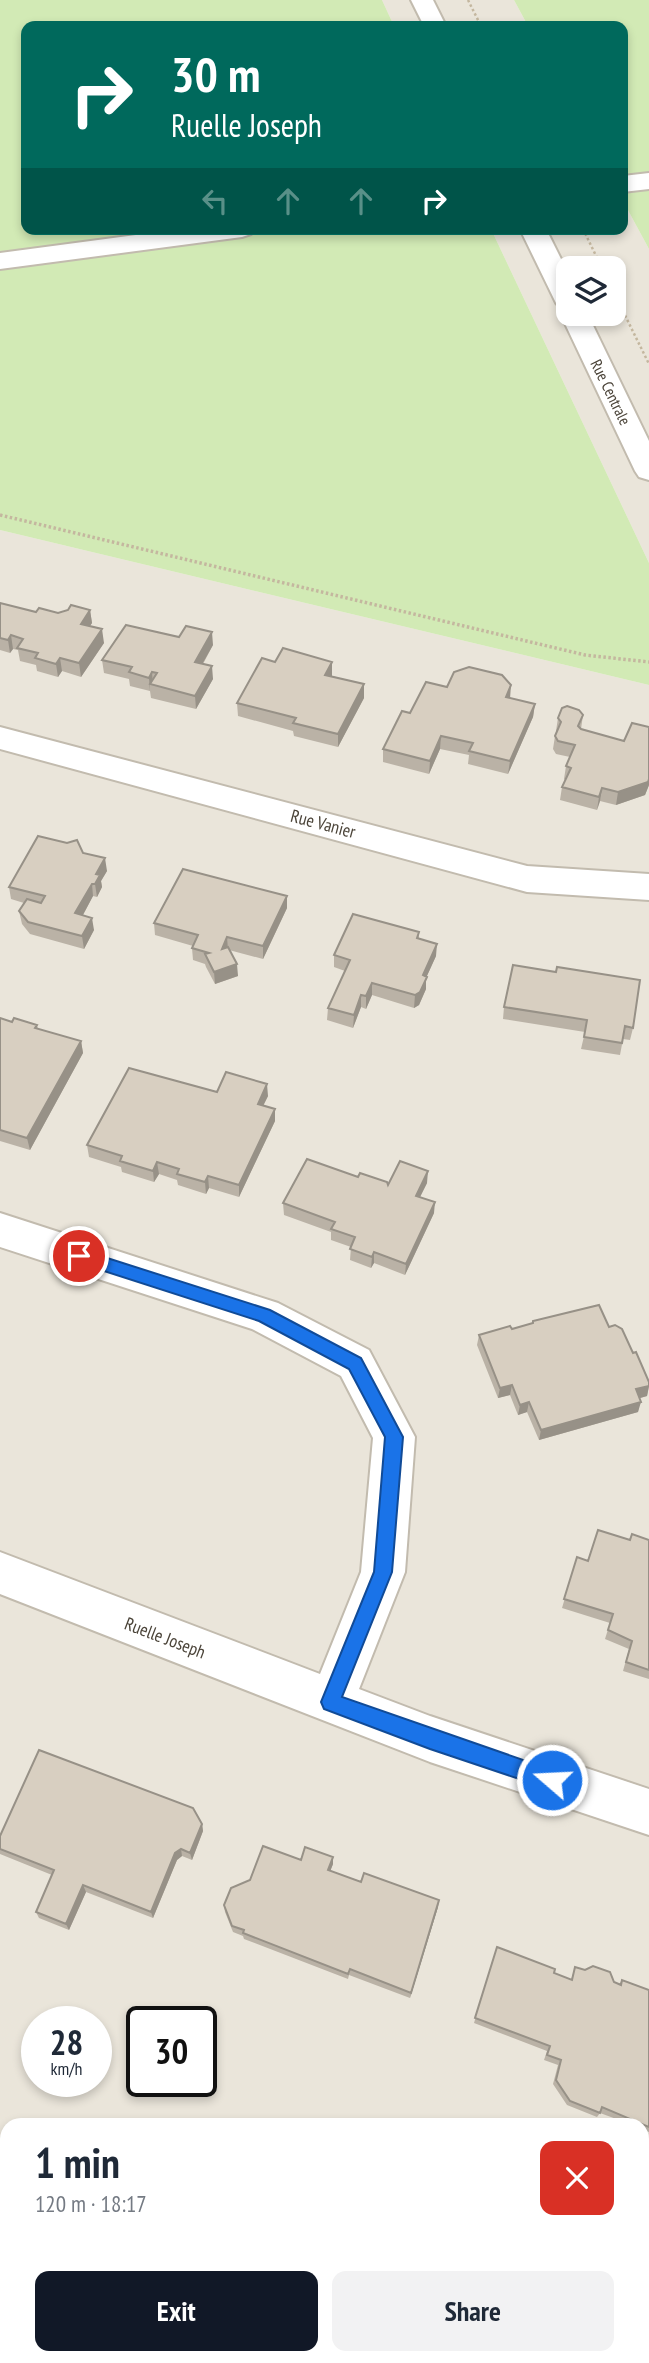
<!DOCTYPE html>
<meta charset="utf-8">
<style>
body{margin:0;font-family:"PT Sans Narrow",sans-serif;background:#f2f2f3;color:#1f2937;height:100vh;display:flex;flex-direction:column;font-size:26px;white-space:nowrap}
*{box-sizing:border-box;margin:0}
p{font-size:23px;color:#747a83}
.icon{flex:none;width:38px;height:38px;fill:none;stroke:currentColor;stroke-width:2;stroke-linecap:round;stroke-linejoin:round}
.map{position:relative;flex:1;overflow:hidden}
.panel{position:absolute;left:0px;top:2118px;width:649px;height:247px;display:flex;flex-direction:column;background:#fff;border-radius:21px 21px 0 0;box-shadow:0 4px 10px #0003}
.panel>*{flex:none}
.banner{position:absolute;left:21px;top:21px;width:607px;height:214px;border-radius:14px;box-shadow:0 4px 10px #0003;background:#00695c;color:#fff;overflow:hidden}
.buttons{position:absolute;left:556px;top:256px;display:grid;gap:14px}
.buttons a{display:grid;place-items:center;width:70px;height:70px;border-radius:14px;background:#fff;box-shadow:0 4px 10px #0003;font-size:35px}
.speed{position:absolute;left:21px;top:2006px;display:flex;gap:14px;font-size:35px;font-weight:700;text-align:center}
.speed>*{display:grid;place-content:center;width:91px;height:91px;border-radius:50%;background:#fff;box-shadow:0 4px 10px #0003;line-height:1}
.speed small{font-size:18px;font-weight:400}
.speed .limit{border:4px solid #111;border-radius:10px;background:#fff;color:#111}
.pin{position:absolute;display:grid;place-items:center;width:60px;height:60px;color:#fff;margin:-30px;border:4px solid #fff;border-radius:50%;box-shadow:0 2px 7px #0007}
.me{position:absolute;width:77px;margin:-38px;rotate:289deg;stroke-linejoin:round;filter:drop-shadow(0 0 5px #0008)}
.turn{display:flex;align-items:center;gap:24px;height:147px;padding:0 35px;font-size:32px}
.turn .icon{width:91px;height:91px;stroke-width:2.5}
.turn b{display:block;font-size:49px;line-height:60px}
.lanes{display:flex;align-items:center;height:66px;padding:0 35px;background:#0003;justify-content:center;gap:35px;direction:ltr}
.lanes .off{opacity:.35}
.round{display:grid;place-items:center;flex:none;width:74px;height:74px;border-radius:14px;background:#f2f2f3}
.summary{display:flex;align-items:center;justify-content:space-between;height:119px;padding:0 35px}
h1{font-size:42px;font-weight:700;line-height:52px}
.button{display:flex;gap:14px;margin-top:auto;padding:14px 35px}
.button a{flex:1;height:80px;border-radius:14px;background:#111827;color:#fff;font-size:28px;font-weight:700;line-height:80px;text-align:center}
.button a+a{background:#f2f2f3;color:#1f2937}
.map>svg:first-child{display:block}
.residential{fill:#eae5da;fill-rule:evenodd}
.green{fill:#d2eab5}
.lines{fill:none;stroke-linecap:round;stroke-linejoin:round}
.minor-casing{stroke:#c2bbae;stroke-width:4}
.tertiary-casing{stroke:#c2bbae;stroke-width:4}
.path-far1{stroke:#c4b79f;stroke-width:2.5;stroke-dasharray:2.5 2.5;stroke-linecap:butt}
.path{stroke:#c4b79f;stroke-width:3.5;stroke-dasharray:2.5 2.5;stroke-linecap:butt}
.minor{fill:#fff;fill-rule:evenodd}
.tertiary{fill:#fff;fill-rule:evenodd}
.wall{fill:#bab2a6}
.shaded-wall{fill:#979187}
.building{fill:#d8cfc1;stroke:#979187;stroke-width:2}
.route{fill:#1a73e8;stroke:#114b97;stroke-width:2}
.labels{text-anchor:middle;stroke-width:5;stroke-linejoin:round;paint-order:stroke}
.far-street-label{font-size:16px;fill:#4b4439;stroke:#fff}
.street-label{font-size:18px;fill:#4b4439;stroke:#fff}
</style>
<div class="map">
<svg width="649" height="2363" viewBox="0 0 649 2363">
<rect width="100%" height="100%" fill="#f6f3ec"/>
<path class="residential" d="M382 0H514L528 26H394Z
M623 201 649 249V563L491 229H623ZM569 268H614V313H569Z
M0 530 649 685V2363H0ZM37 2021H96V2081H37ZM142 2021H201V2081H142ZM7 2124H642V2357H7Z"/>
<path class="green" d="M0 0H382L394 26H26V229H491L649 563V685L0 530Z
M514 0H649V249L623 201V26H528Z"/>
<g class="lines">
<g class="minor-casing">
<path id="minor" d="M649 173V189L623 192V176Z
M181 229H255L251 234 242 237 0 269V253Z
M0 727 527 866 649 874V900L527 892 0 749Z
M0 1213 278 1303 369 1350 415 1437 405 1572 359 1689 430 1716 649 1789V1835L430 1762 0 1594V1552L320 1674 361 1572 373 1438 341 1376 252 1329 0 1247Z"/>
</g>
<g class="tertiary-casing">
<path id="tertiary" d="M411 0H433L446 26H424Z
M520 229H546L569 275V313H587L649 441V480L639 477 635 471 560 313 562 309 556 303Z"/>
</g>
<path class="path-far1" d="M468 0 481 26
M583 229 602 268
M614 293 649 364"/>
<path class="path" d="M0 515 585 655 649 662"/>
<use href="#minor" class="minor"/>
<use href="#tertiary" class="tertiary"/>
</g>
<path class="wall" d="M0 603 36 612 58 613 90 610 92 623 90 626 104 643 81 677 62 671 58 677 37 671 36 665 20 661 18 650 13 649 10 653 0 650Z
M213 645 203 664 213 679 196 709 151 698 150 691 130 686 129 679 104 673 102 660Z
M275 662H332V676L364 684V698L338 747 294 736 293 731 238 716 237 703Z
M447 687 510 698 535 704 533 717 508 774 468 764 469 755 440 749 429 774 383 762V749L410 713Z
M583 715 581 729 624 741 649 727V785L645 795 616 805 600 801 597 810 560 800 562 787 565 780 564 779 566 766 570 757 556 754 553 749 555 736 557 732 556 731 558 718Z
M83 853 107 871 101 881 102 887 97 897 93 896 83 915 94 930 84 949 30 934 22 924 19 911 24 903 11 899 9 887Z
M287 896V908L263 959 229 950 238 976 215 984 206 967 205 964 193 960 192 948 193 946 155 935 154 923Z
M419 932V939L436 956 426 978V989L419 1005 414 1008 372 995 366 1009 361 1007 353 1028 327 1020 328 1008 345 971 334 967V955Z
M504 1007 633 1028 630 1040 623 1039 620 1055 581 1049 585 1032 503 1019Z
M0 1018 12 1022 37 1025 38 1029 81 1041 83 1053 30 1150 0 1141Z
M217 1092 268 1096 263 1106 275 1121 239 1197 209 1188 206 1194 178 1185 177 1180 159 1174 154 1182 122 1172 121 1167 89 1157 87 1145Z
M427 1183 420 1197 434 1213 405 1275 374 1263 371 1268 350 1260 351 1247 331 1240V1232L284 1215 283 1203 388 1185Z
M609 1327 649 1386 647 1396 640 1398 638 1412 539 1440 527 1412 518 1415 510 1395 498 1398 477 1345 479 1335 512 1329Z
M630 1540H649V1679L623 1671 629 1649 605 1639 610 1623 562 1608 577 1557 588 1561Z
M202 1824 203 1831 192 1860 182 1856 177 1860 153 1918 86 1892 69 1930 39 1918 36 1912 52 1875 0 1854V1836Z
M301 1860 333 1864 330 1871 438 1907 410 1998 349 1975 348 1979 244 1939 243 1936 233 1932 225 1912 224 1905Z
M497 1947 554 1973 571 1980 575 1967 619 1984 622 1980 649 1990V2132L642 2130V2124H630L600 2113 597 2117 567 2105 553 2084 558 2065 544 2060 547 2051 474 2023Z"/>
<path class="shaded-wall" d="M90 610 92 623 82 637 81 624Z
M102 629 104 643 81 677 79 663Z
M212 632 213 645 196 675 195 662Z
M11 635 13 649 10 653 8 640Z
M60 658 62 671 58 677 56 664Z
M332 662V676L325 688V675Z
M212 666 213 679 196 709 195 696Z
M152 672 153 685 150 684V691L149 678Z
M364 684V698L338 747V734Z
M511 685 510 699 506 697Z
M535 704 533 717 508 774 510 761Z
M441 736 440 749 429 774 430 761Z
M649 779V785L645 795 616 805 618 792Z
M602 788 600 801 597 810 599 797Z
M105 858 107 871 101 881 102 887 97 897 95 884 96 874Z
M92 884 93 896 77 926 75 913Z
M287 896V908L263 959V946Z
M92 918 94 930 84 949 82 936Z
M227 937 228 950 222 949Z
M437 944 436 956 426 978V989L419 1005 414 1008 415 995Z
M237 964 238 976 215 984 214 972Z
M372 983V995L366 1009V996Z
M361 995V1007L353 1028 354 1015Z
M81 1041 83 1053 30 1150 27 1138Z
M267 1084 268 1096 258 1116V1104Z
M275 1109V1121L239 1197V1185Z
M157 1162 159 1174 154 1182 153 1171Z
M428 1171 427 1183 415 1207 416 1196Z
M208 1176 209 1188 206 1194 205 1182Z
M435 1202 434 1213 405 1275 406 1264Z
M374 1252V1263L371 1268 372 1257Z
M512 1385 510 1395 498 1398 500 1388Z
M649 1386 647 1396 633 1400 636 1389Z
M529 1402 527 1412 518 1415 520 1405Z
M641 1402 638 1412 539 1440 541 1430Z
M202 1824 203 1831 192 1860 190 1853Z
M181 1849 182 1856 177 1860 153 1918 151 1912 175 1853Z
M333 1857V1864L328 1877V1870Z
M83 1885 86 1892 69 1930 66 1924Z
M439 1900 438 1907 410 1998 411 1993Z
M2 2182 6 2185 0 2201V2188Z
M7 2267V2279L0 2296V2284Z"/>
<path class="building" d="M0 603 36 612 39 608 58 613 68 610 71 605 90 610 81 624 102 629 79 663 60 658 56 664 35 658 38 653 17 648 23 639 11 635 8 640 0 638Z
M126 625 179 637 186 626 212 632 195 662 212 666 195 696 150 684 157 673 152 672 149 678 129 672 132 667 102 660Z
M283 648 332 662 325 675 364 684 338 734 293 723 296 718 237 703 262 658 275 662Z
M469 667 502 675 511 685 506 697 535 704 510 761 469 751 473 743 441 736 430 761 383 749 402 711 410 713 426 682 447 687 454 672Z
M567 706 579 710 583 715 578 726 581 729 624 741 632 723 649 727V779L648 782 618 792 602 788 599 797 562 787 571 768 566 766 575 745 558 741 555 736 561 722 558 718 562 708Z
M38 836 67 843 77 840 83 853 105 858 96 874 100 875 95 884H92L75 913 92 918 82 936 28 922 19 911 27 899 41 903 45 896 9 887Z
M183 869 287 896 263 946 227 937 222 949 228 947 237 964 214 972 205 954 209 953 192 948 198 935 154 923Z
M353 914 419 932 417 938 437 944 423 975 427 977 420 992 415 995 372 983 366 996 361 995 354 1015 328 1008 350 960 334 955Z
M513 965 556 972 557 967 640 980 633 1028 625 1026 622 1043 584 1037 587 1020 504 1007Z
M0 1018 12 1022 14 1018 37 1025 35 1028 81 1041 27 1138 0 1130Z
M129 1068 217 1092 226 1072 267 1084 258 1104 275 1109 239 1185 208 1176 205 1182 177 1174 179 1169 157 1162 153 1171 120 1161 122 1156 87 1145Z
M307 1159 358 1177 360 1173 387 1182 388 1185 400 1161 428 1171 416 1196 435 1202 406 1264 374 1252 372 1257 350 1249 355 1237 331 1229 335 1222 283 1203Z
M599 1305 609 1327 615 1325 622 1329 633 1353 636 1352 649 1382V1386L636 1389 641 1402 541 1430 529 1402 520 1405 512 1385 500 1388 479 1335 510 1326 512 1329 533 1323V1321Z
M598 1530 630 1540 632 1534 649 1540V1670L626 1662 632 1641 608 1630 613 1614 564 1599 577 1557 588 1561Z
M39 1750 193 1808 202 1824 190 1853 181 1849 175 1853 151 1912 83 1885 66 1924 36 1912 54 1870 0 1849V1836Z
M263 1846 301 1860 305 1847 333 1857 328 1870 361 1882 364 1873 439 1900 411 1993 350 1969 348 1974 243 1933 244 1930 232 1926 224 1905 231 1888 250 1880Z
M497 1947 555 1969 554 1973 572 1980 575 1967 585 1970 593 1966 610 1972 614 1982 621 1985 622 1980 649 1990V2127L602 2107 600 2113 570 2101 556 2080 561 2060 547 2055 550 2046 475 2018Z
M5 2199 7 2200V2267L0 2284V2205L2 2206Z
M41 2357H220L218 2363H38Z
M241 2357H244L258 2363H239Z
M333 2357H352L360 2361 361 2363H331Z"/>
<path class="route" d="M79 1249 270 1310 361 1358 403 1437 392 1572 342 1697 552 1770 559 1773 561 1780 559 1787 552 1790 430 1749 324 1709 321 1702 374 1572 385 1437 349 1369 259 1321 73 1261 71 1256 73 1251Z"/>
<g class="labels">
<g class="far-street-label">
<text transform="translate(611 392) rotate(64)" y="6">Rue Centrale</text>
</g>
<g class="street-label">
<text transform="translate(323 824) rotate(15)" y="6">Rue Vanier</text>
<text transform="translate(165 1638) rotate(21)" y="6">Ruelle Joseph</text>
</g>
</g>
</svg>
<div class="buttons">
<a><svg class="icon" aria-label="layers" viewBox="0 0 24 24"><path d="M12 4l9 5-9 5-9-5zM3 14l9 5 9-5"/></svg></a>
</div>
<div class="speed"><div>28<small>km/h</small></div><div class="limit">30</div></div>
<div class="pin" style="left:79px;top:1256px;background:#d93025"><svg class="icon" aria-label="arrive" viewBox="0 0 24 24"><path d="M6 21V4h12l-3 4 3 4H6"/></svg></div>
<svg class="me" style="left:552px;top:1780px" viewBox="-20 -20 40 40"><circle r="17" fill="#1a73e8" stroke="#fff" stroke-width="3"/><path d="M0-11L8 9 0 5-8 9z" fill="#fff"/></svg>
<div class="banner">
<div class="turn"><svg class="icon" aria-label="right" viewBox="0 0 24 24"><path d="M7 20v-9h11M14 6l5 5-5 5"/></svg><div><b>30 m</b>Ruelle Joseph</div></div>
<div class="lanes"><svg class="icon off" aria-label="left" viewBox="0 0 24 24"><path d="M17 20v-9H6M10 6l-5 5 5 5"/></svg><svg class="icon off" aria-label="ahead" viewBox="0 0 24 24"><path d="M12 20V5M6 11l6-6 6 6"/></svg><svg class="icon off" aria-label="ahead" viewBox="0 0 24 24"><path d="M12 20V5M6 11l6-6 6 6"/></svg><svg class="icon" aria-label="right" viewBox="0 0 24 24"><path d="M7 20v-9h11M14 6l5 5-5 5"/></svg></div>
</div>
<section class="panel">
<div class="summary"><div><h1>1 min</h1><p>120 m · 18:17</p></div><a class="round" style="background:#d93025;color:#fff"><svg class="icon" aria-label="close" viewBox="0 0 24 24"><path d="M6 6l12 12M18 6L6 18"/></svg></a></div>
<div class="button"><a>Exit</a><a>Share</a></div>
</section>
</div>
